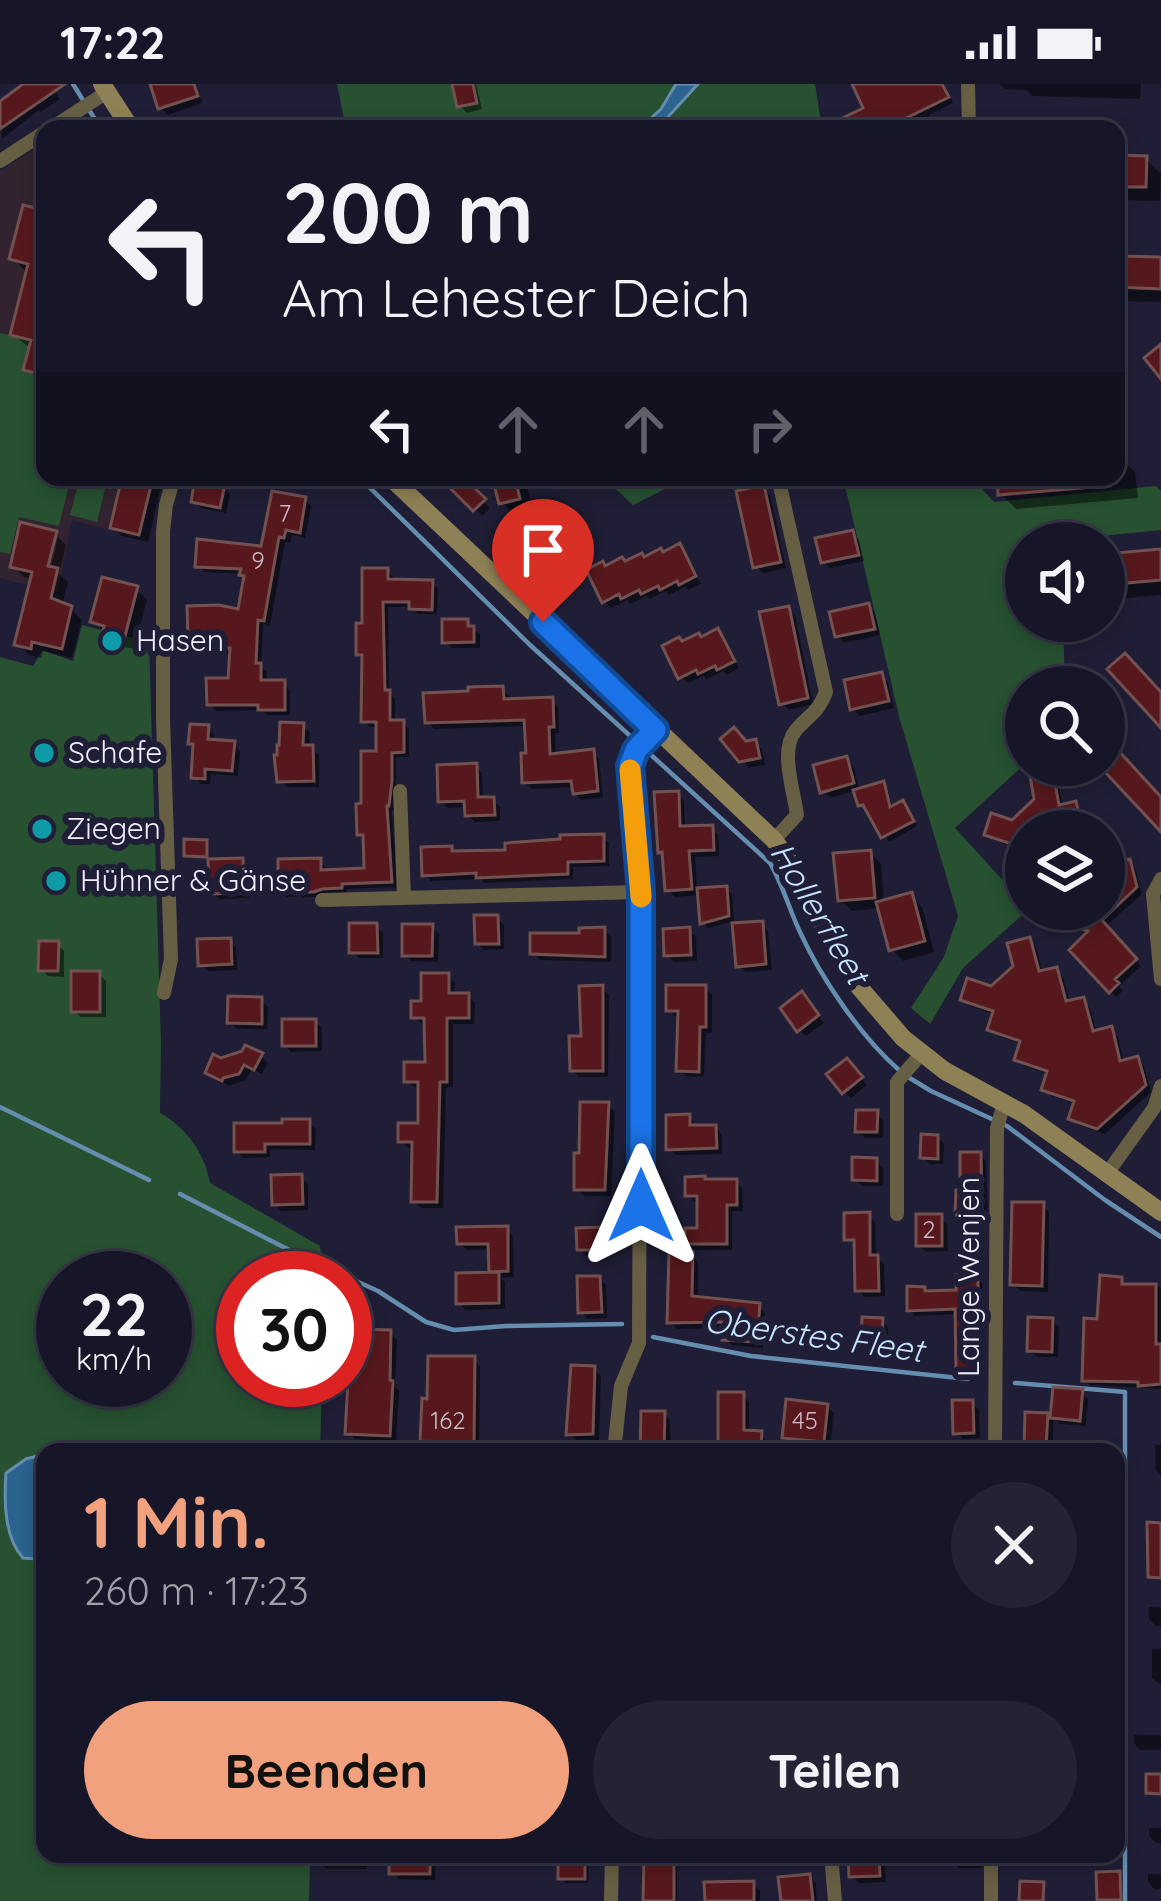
<!DOCTYPE html>
<html lang="de">
<meta charset="utf-8">
<style>
body{margin:0;font-family:Quicksand,sans-serif;background:#242334;color:#f1f3f6;height:100vh;display:flex;flex-direction:column;font-size:45px;white-space:nowrap}
*{box-sizing:border-box;margin:0}
p{font-size:39px;color:#9e9fa8}
.icon{flex:none;width:66px;height:66px;fill:none;stroke:currentColor;stroke-width:2;stroke-linecap:round;stroke-linejoin:round}
.map{position:relative;flex:1;overflow:hidden}
.side{position:absolute;left:36px;top:1359px;width:1089px;height:420px;display:flex;flex-direction:column;background:#171628;border-radius:24px;box-shadow:0 6px 18px #0003,0 0 0 3px #363545}
.side>*{flex:none}
.guide{position:absolute;left:36px;top:36px;width:1089px;height:366px;border-radius:24px;box-shadow:0 6px 18px #0003,0 0 0 3px #363545;background:#171628;color:#f1f3f6;overflow:hidden}
.fabs{position:absolute;left:1005px;top:438px;display:grid;gap:24px}
.fabs a{display:grid;place-items:center;width:120px;height:120px;border-radius:50%;background:#171628;box-shadow:0 6px 18px #0003,0 0 0 3px #363545;font-size:60px}
.speed{position:absolute;left:36px;top:1167px;display:flex;gap:24px;font-size:60px;font-weight:700;text-align:center}
.speed>*{display:grid;place-content:center;width:156px;height:156px;border-radius:50%;background:#171628;box-shadow:0 6px 18px #0003,0 0 0 3px #363545;line-height:1}
.speed small{font-size:30px;font-weight:400}
.speed .limit{border:18px solid #d22;background:#fff;color:#111}
.pin{position:absolute;display:grid;place-items:center;width:102px;height:102px;color:#fff;margin:-123px -51px;border-radius:50% 50% 50% 0;rotate:-45deg;box-shadow:0 0 12px #0007}
.pin .icon{rotate:45deg}
.me{position:absolute;width:132px;margin:-66px;rotate:0deg;stroke-linejoin:round;filter:drop-shadow(0 0 9px #0008)}
.turn{display:flex;align-items:center;gap:42px;height:252px;padding:0 48px;font-size:54px}
.turn .icon{width:156px;height:156px;stroke-width:2.5}
.turn b{display:block;font-size:84px;line-height:102px}
.lanes{display:flex;align-items:center;height:114px;padding:0 48px;background:#0003;justify-content:center;gap:60px;direction:ltr}
.lanes .off{opacity:.35}
.round{display:grid;place-items:center;flex:none;width:126px;height:126px;border-radius:63px;background:#242334}
.head{display:flex;align-items:center;justify-content:space-between;height:204px;padding:0 48px}
h1{font-size:72px;font-weight:700;line-height:90px;color:#f1a17d}
.button{display:flex;gap:24px;margin-top:auto;padding:24px 48px}
.button a{flex:1;height:138px;border-radius:72px;background:#f1a17d;color:#111;font-size:48px;font-weight:700;line-height:138px;text-align:center}
.button a+a{background:#242334;color:#f1f3f6}
.status{display:flex;justify-content:space-between;align-items:center;height:84px;padding:0 60px;background:#171628;direction:ltr}
.status svg{height:33px;fill:currentColor}
.map>svg:first-child{display:block}
.education{fill:#31232f}
.green{fill:#275131;fill-rule:evenodd}
.water{fill:#2a638e;stroke:#658daf;stroke-width:3}
.shadow{fill:#0007;fill-rule:evenodd}
.lines{fill:none;stroke-linecap:round;stroke-linejoin:round}
.stream{stroke:#658daf;stroke-width:4.5}
.building{fill:#56181c;stroke:#735150;stroke-width:3}
.street{stroke:#675f44;stroke-width:14}
.secondary{stroke:#8f8156;stroke-width:18}
.route-casing{stroke:#114b97;stroke-width:30}
.route{stroke:#1a73e8;stroke-width:21}
.slow{stroke:#f59e0b;stroke-width:21}
.culture-dot{fill:#0f9aa8;stroke:#1f1e36;stroke-width:4.5}
.labels{text-anchor:middle;stroke-width:12;stroke-linejoin:round;paint-order:stroke}
.number-label{font-size:24px;fill:#c8b9c4}
.poi-label{font-size:30px;fill:#eeeffc;stroke:#1f1e36;text-anchor:start}
.street-label{font-size:30px;fill:#eeeffc;stroke:#1f1e36}
.water-label{font-size:33px;font-style:italic;fill:#c5e4fe;stroke:#1f1e36}
</style>
<div class="status"><b>17:22</b><svg viewBox="0 0 49 12"><path d="M0 12V9h3v3zM5 12V6h3v6zM10 12V3h3v9zM15 12V0h3v12zM26 1h20v11H26zM47 4h2v5h-2z"/></svg></div>
<div class="map">
<svg width="1161" height="1817" viewBox="0 0 1161 1817">
<rect width="100%" height="100%" fill="#1f1e36"/>
<path class="education" d="M45 59V393H140L138 454 72 436 57 509 0 494V87Z"/>
<path class="green" d="M337 0H815L822 45H346Z
M0 249 45 259V393H71L59 442 19 433 10 470 0 468Z
M80 393H108L97 438 70 431Z
M603 393H689L633 421Z
M843 393H971L994 418 1156 402 1161 407V446L1062 456 1061 459H1026V537H1063L1065 603H1026V679L955 744 1029 825 963 884 930 940 911 924 944 873 958 832 900 636Z
M82 541 149 558 161 959 160 1029C186 1043 205 1070 210 1099L320 1162 324 1194H243V1296H322L320 1368H45V1770H310L309 1817H0V573L33 582 42 566 73 577ZM63 1194H165V1296H63Z"/>
<path class="water" d="M676 0H698L657 45H639L661 25Z
M45 1370V1466L36 1475 23 1474C4 1453 4 1417 6 1389L26 1375Z"/>
<path class="shadow" d="M26 0H50L60 15 41 28 39 26 2 55 0 18Z
M153 0H196L202 19 168 31 161 24Z
M455 0H476L482 25 467 29 460 22Z
M855 0H943L953 19 929 31 936 45H837L867 25Z
M1000 0H1141L1140 15 1033 12 1026 6 1005 5Z
M233 36 240 45H210V44Z
M1116 74 1146 75 1161 90 1160 117 1116 116Z
M45 125V301L27 285 31 265 13 250 28 190 13 174Z
M1116 175 1161 176V218L1116 217Z
M1116 373H1120L1135 388 1138 414 1016 425 1001 410 1000 393H1116Z
M125 393 163 394 148 458 122 452 113 443Z
M236 393H261L248 406Z
M435 393H462L461 395 490 424 482 432 453 403 449 406Z
M495 393H551L552 396 527 402 533 429 517 433 501 418Z
M805 393H848V396L812 404Z
M223 403 230 410 226 429 201 424 194 417Z
M763 404 770 411 786 484 763 489 756 482Z
M305 416 311 423 305 454 292 451 290 459 285 458 270 542 263 540 261 583 267 588 266 599H283L290 606V631H267L262 626 216 627 210 620 231 597 232 570 210 571 203 560 197 561 191 554 240 529 247 494 242 490 205 488 199 482 264 465Z
M55 450 66 461 59 490 68 498 62 522 71 525 82 536 72 574 43 567 41 574 29 571 18 560 33 495 24 493 13 482ZM52 453H58L48 497 42 496Z
M853 450 859 456 864 477 830 484 823 477Z
M679 463 686 470 701 500 688 506 685 503 669 511 666 507 650 515 647 512 630 520 627 516 611 524 605 517 606 485 664 471Z
M1161 468V511L1104 516V473Z
M387 487 393 493V498L432 499 438 505 437 530H418L411 523H388L389 609 395 615V639H403L409 645V673H396V705L394 727H392L397 803 347 805V809L321 813H287L281 807 319 777 325 783V789L367 787 366 755 360 750 364 722 379 670V643H370L364 637 365 576 359 570 365 542Z
M136 505 147 516 134 565 116 561 94 537Z
M868 522 875 529 880 551 844 559 837 552Z
M788 525 795 532 813 620 789 626 782 619Z
M467 538 480 551V564H452L445 557Z
M718 548 724 555 739 584 727 591 723 587 707 595 704 592 688 599 681 593 682 560 702 556Z
M881 591 888 598 894 624 860 632 853 625Z
M502 605 509 612V618L551 616 558 623 559 649H555L556 672 593 668 599 675 603 713 582 716 575 709V703L532 705 525 698 529 672 527 642 434 645 428 638Z
M303 642 310 649 309 664 319 671V703H287L280 696Z
M207 644 214 651V659L233 660 240 667 238 692 211 690 210 700H201L194 693Z
M755 658 762 665 765 681 749 683 741 676 746 660Z
M846 675 853 682 860 707 883 701 888 706 893 725H907L917 742 889 758 869 725 866 726 860 721 857 706 830 714 823 707Z
M475 682 482 689 483 716H493L500 723V737L475 738 468 731 467 723 448 724 441 717Z
M1052 691 1058 697 1063 723 1075 720 1081 726 1086 747H1026V789L1015 785 1009 779 1014 763 993 756 987 750 1012 740 1037 716Z
M677 710 684 717 685 745 711 744 718 751 719 772 695 773 697 807 726 805 732 810 734 837 708 844 703 838 701 811 675 813 668 806 665 772 661 767Z
M1104 752 1108 756 1114 782 1129 778 1135 784 1142 810 1105 843 1141 882 1119 902 1123 907 1116 913 1073 866 1090 850 1069 843 1063 837 1067 825H1104Z
M602 753 609 759V782L573 783V795L485 799 481 795 431 797 425 791 450 765 456 770 508 769Z
M870 769 881 780 884 819 911 812 922 823 934 868 903 877 892 866 881 824 852 827 841 816Z
M242 777 249 784V814L219 815 212 808Z
M497 834 504 841V865L484 866 478 859Z
M762 840 768 847 772 886 746 888 739 881Z
M376 842 383 849V874H359L352 867Z
M432 843 439 850 438 878 411 877 405 871Z
M604 846 611 853V878L540 876 533 869Z
M689 846 696 853 697 877 674 878 667 871Z
M229 857 236 864 237 886 208 887 201 880Z
M1029 857 1036 863 1043 889 1056 886 1063 893 1070 919 1083 916 1090 923 1097 949 1111 946 1118 953 1124 979 1138 976 1144 982 1151 1008 1105 1050 1078 1041 1071 1035 1076 1020 1051 1012 1045 1005 1049 990 1024 982 1017 975 1022 960 997 952 990 945 995 931 970 922 963 915 992 905 1016 883Z
M57 860 64 867V893L48 892 41 885Z
M99 890 106 897V933H81L74 927Z
M448 892 455 899 454 912H468L475 919 474 940H453V1003H446L443 1124H421L414 1117 415 1064H408L401 1057 421 1042V1003H414L407 996 428 981 427 939H421L414 932Z
M602 904 609 911 608 993H579L573 986Z
M705 904 712 911V949H706L704 993 686 992 679 986 681 933H676L669 926Z
M261 916 268 923 267 945H237L230 938Z
M808 918 824 939 806 952 799 946Z
M315 938 322 944V967L291 968 285 961Z
M261 972 268 979 262 990 252 985 246 996 229 1002 208 988Z
M853 984 867 1001 851 1014 844 1008Z
M608 1021 615 1028 611 1112H584L577 1105 582 1072Z
M876 1029 883 1036V1054H865L858 1047Z
M689 1033 695 1040V1044H715L722 1050V1070L676 1071 669 1064Z
M309 1038 316 1045 315 1066 270 1065V1073L244 1074 237 1067Z
M937 1053 944 1060 943 1080H930L923 1073Z
M979 1071 986 1077 988 1137 965 1136 958 1129Z
M876 1077 883 1084V1102H862L855 1095Z
M301 1093 308 1100V1126L281 1127 274 1120Z
M736 1098 742 1105 743 1127H732V1166H695L688 1159 700 1147V1117H694L688 1111Z
M1043 1121 1049 1128 1048 1208 1020 1207 1013 1200Z
M868 1131 875 1138 876 1172 884 1180 885 1212 865 1213 858 1206 857 1161 847 1155Z
M940 1133 947 1140 948 1167 926 1168 919 1161Z
M506 1145 513 1152 514 1193 501 1194 505 1198V1225L466 1226 459 1219 492 1191 491 1165 467 1166 460 1159Z
M603 1146 610 1153V1171L586 1172 580 1165Z
M692 1171 698 1178V1215L759 1222 765 1229 763 1264 732 1261 725 1255 726 1244 677 1245 670 1238Z
M976 1193 982 1199 983 1230H978L979 1289 965 1290 959 1284 958 1230 915 1232 910 1226 924 1206 928 1210 959 1209Z
M599 1195 606 1201 607 1234 588 1235 581 1228Z
M1121 1196 1128 1203H1161V1305L1090 1301 1085 1296 1099 1238Z
M881 1237 888 1243V1266L871 1265 864 1258Z
M1052 1237 1059 1243 1058 1273H1037L1030 1266Z
M390 1249 397 1256 395 1303 399 1306 396 1358 355 1355 348 1348Z
M473 1275 480 1282 479 1364 430 1362 423 1355Z
M594 1285 601 1292 599 1356H576L569 1350Z
M1056 1306 1081 1308 1088 1315 1086 1342 1060 1340 1054 1335 1052 1368H1033L1027 1362 1047 1332 1052 1337Z
M743 1311 749 1318V1350H760L767 1357V1368H721Z
M972 1319 979 1326 980 1354 963 1355 956 1348Z
M827 1323 834 1329 830 1364 792 1360 785 1353Z
M644 1330H664L670 1337V1368H644Z
M1155 1361H1161V1391L1156 1386Z
M1149 1523H1161V1542H1156L1149 1535Z
M1152 1565H1161V1601L1152 1594Z
M1134 1651H1161V1666H1140L1134 1659Z
M1149 1744H1161V1759H1156L1149 1752Z
M319 1770H367V1785H326L319 1778Z
M392 1770H436L435 1796 399 1795 392 1788Z
M561 1770H589L588 1799H566L561 1794Z
M647 1770H689V1781L677 1780V1817H646Z
M952 1770H984L983 1784H959L952 1777Z
M878 1771 885 1778V1798L859 1799 852 1792Z
M1119 1790 1126 1797V1817H1102L1100 1815Z
M1148 1790H1161V1805H1154L1148 1798Z
M809 1793 816 1799 817 1817H784Z
M753 1800 760 1807V1817H708Z"/>
<g class="lines">
<path class="stream" d="M73 0 101 45
M359 393 529 560 770 779C783 801 789 825 800 848 821 894 861 953 899 986
M908 993 931 1007 1007 1042 1105 1116 1161 1153
M0 1023 149 1096
M180 1110 301 1172 378 1207 426 1238 454 1246 506 1242 622 1240
M653 1253 751 1272 968 1295
M1015 1299 1125 1308V1817"/>
</g>
<path class="building" d="M23 0H65L0 45V17Z
M150 0H194L198 12 158 25Z
M452 0H473L477 19 457 23Z
M852 0H942L949 13 884 45H820L863 24Z
M1116 71 1147 72 1146 103H1116Z
M23 121 45 126V270L40 290 23 286 31 256 10 251 28 180 9 175Z
M1116 172 1161 173V205L1116 203Z
M1161 260V295L1144 274Z
M122 393H153L139 451 110 444Z
M439 393H463L486 415 473 427Z
M492 393H515L520 415 499 420Z
M997 393H1092V403L998 411Z
M195 395 225 400 220 424 191 418Z
M764 401 781 478 753 484 736 407Z
M272 407 306 413 300 449 286 446 284 454 279 453 264 537 258 536 256 579H261V596H285V626H258V621H207L206 594H228L230 564 200 565V555H188L187 522 219 521 238 525 244 492 239 491 241 485 195 483 197 455 261 462Z
M20 438 57 447 48 482 58 484 51 514 72 522 62 565 32 558 31 565 14 561 32 488 10 483Z
M853 446 859 471 821 479 815 454Z
M680 459 696 492 679 501 677 497 660 506 658 502 641 510 639 506 621 515 619 510 602 519 586 486 603 477 605 482 622 473 625 477 642 469 644 473 661 464 663 468Z
M1161 465V496L1104 501V470Z
M362 484H388V495L433 496 432 526 409 525V518H383L385 606H390V636H404V668L392 669V697L389 722H387L392 798 342 800V804L322 805 314 808H278V775L321 774V786L364 784 363 751H357L356 720 361 719V667H376V638H361L362 571H356V539H362Z
M102 493 138 502 124 556 102 551 104 542 90 538Z
M869 519 875 545 835 553 829 528Z
M789 522 808 614 779 621 759 528Z
M442 535H468V542H474V558L442 559Z
M718 544 735 577 717 586 715 582 698 590 696 586 678 595 662 562 679 553 682 557 699 549 701 553Z
M1125 569 1161 608V644L1107 585Z
M882 588 889 617 850 626 844 596Z
M503 602 504 615 553 613 554 643H549L550 670 594 665 598 707 573 710 571 697 522 699 521 669H526L524 636 425 639 423 609 468 607V603Z
M280 638 304 639 303 661H313L314 697 277 698 274 671H277V661H279Z
M190 640 209 641 208 655 235 657 232 687 205 685V695L191 694 193 660H188Z
M734 643 746 657 756 655 760 674 739 678 720 655Z
M1104 651 1161 713V748L1104 687Z
M847 672 854 699 820 709 813 681Z
M477 679 478 713H494L495 731 465 732 464 717 438 718 437 681Z
M1053 688 1059 721 1076 717 1083 747H1026V787L1005 780 1012 760 984 751 991 729 1012 736 1034 715 1030 692Z
M884 697 890 723 903 716 914 737 881 754 863 721 858 722 853 706Z
M679 707 680 742 713 741 714 766 689 767 692 805 665 807 662 768 658 769 654 708Z
M604 750V777L568 778V790L476 794V789L422 792 421 763 452 762V767L505 766V759L560 755V751Z
M184 755 207 756V773L184 772Z
M871 766 875 814 838 817 833 769Z
M243 774 244 809 209 810 208 775Z
M1130 775 1137 803 1102 836 1137 875 1115 895 1119 899 1109 909 1069 866 1088 847 1060 838 1064 825H1104V782Z
M727 802 729 832 700 840 697 804Z
M912 808 925 857 889 867 876 818Z
M474 831H498L499 860H475Z
M763 837 766 880 736 883 732 839Z
M349 839H377L378 869H349Z
M402 840H433L432 872H402Z
M605 843V873L530 870V849H579V844Z
M690 843 691 871 664 872 663 845Z
M1030 853 1039 887 1057 883 1066 917 1084 913 1093 947 1112 942 1120 977 1138 972 1146 1001 1097 1045 1068 1035 1074 1017 1041 1006 1047 987 1014 976 1020 957 987 946 993 927 960 916 967 894 991 902 1013 882 1007 859Z
M231 854 232 880 198 882 197 855Z
M39 857H59L58 887H38Z
M71 887H100V928H71Z
M421 889H449V909H469V934H447V998H440L437 1118H411L412 1058H398V1039H418V998H404V978H425L424 934H411V917H421Z
M603 901V987H570L569 952H581L579 902Z
M666 901H706V943H700L699 988 676 987 678 927H666Z
M802 907 819 931 797 948 780 924Z
M228 912 262 913V940L227 939Z
M282 935H316V962H282Z
M245 961 263 969 254 986 244 981 239 990 223 994 222 997 205 989 213 970 221 974 242 967Z
M847 974 863 993 842 1010 826 990Z
M580 1018H609L605 1106H574V1069H579Z
M856 1026H878L877 1048H855Z
M690 1030V1041H716L717 1064 666 1066V1031Z
M282 1035H310V1060H265V1068H234V1039H282Z
M921 1050 938 1051V1075L920 1074Z
M960 1068H981L982 1131H955L956 1106H960Z
M852 1073 877 1074V1097L852 1096Z
M302 1090 303 1120 272 1121 271 1091Z
M705 1092V1095H737V1121H727V1160H685V1144H697V1112H685V1093Z
M1012 1118H1044L1042 1202 1010 1201Z
M870 1128V1171H878L879 1207H855L854 1156H844V1129Z
M916 1130H942V1162H916Z
M508 1142V1187L489 1188 488 1160H457L456 1143Z
M604 1143 605 1166H577L576 1144Z
M669 1168H693L692 1212 760 1219 757 1258 722 1256 723 1238 667 1239Z
M499 1188V1219L456 1220V1189Z
M978 1190V1225H974V1285H956L955 1225 907 1227V1202L925 1203V1207L956 1206V1191Z
M1100 1191 1122 1193V1200H1156V1260H1161V1300L1138 1302V1298L1082 1297 1084 1234 1097 1235Z
M577 1192H600L602 1228 578 1229Z
M862 1233 883 1234 882 1260 861 1259Z
M1028 1233 1053 1234 1052 1268 1027 1267Z
M351 1245 391 1246 390 1296 393 1297 390 1352 345 1350Z
M428 1272H475L474 1359 420 1357 422 1314 427 1315Z
M571 1281 595 1282 593 1350 566 1351Z
M1053 1303 1083 1305 1080 1337 1050 1334Z
M718 1308H744V1346L762 1347 761 1368H718Z
M786 1315 828 1320 824 1358 782 1354Z
M952 1316H973L974 1349 953 1350Z
M641 1327H665L664 1368 640 1367Z
M1025 1328 1048 1329 1046 1364 1024 1363Z
M1147 1438 1161 1439V1494L1148 1493Z
M1146 1690H1161V1710L1146 1709Z
M389 1770H430V1790H389Z
M644 1770H674V1817H643Z
M848 1770H879L880 1792 849 1793Z
M558 1772H585V1795H558Z
M1120 1787 1121 1816H1097L1096 1788Z
M810 1790 813 1817H781L778 1793Z
M754 1797V1817H705L704 1798Z
M1020 1797 1044 1798 1043 1817H1019Z"/>
<g class="lines">
<path class="street" d="M968 0 969 45
M50 45 107 8
M0 77 45 48
M400 707 404 813
M774 756 797 731C794 707 779 666 796 646 811 629 817 630 826 608L778 393
M1161 795 1153 810 1161 895
M322 816 641 808
M164 909 171 875 163 635V447L166 421 174 393
M1106 1091 1154 1024 1161 1002
M897 1130V998L921 970
M614 1368 621 1302 639 1259 641 808 630 682 636 666 655 646
M995 1368 997 1044 1004 1019
M831 1770 835 1817
M611 1817 612 1770
M991 1817V1770"/>
<path class="secondary" d="M102 0 131 45
M390 393 774 756 787 774 840 873 860 904 903 954 945 987 1024 1030 1161 1128"/>
</g>
<g class="lines">
<g class="route-casing">
<path id="route" d="M543 538 655 646 636 666 630 682 641 808V1122"/>
</g>
<use href="#route" class="route"/>
<path class="slow" d="M630 686 641 813"/>
</g>
<g class="culture-dot">
<circle cx="112" cy="557" r="12"/>
<circle cx="44" cy="669" r="12"/>
<circle cx="42" cy="745" r="12"/>
<circle cx="56" cy="797" r="12"/>
</g>
<g class="labels">
<g class="number-label">
<text x="285" y="438">7</text>
<text x="258" y="485">9</text>
<text x="929" y="1154">2</text>
<text x="448" y="1345">162</text>
<text x="805" y="1345">45</text>
</g>
<g class="poi-label">
<text x="136" y="567">Hasen</text>
<text x="68" y="679">Schafe</text>
<text x="66" y="755">Ziegen</text>
<text x="80" y="807">Hühner &amp; Gänse</text>
</g>
<g class="street-label">
<text transform="translate(969 1193) rotate(-90)" y="10">Lange Wenjen</text>
</g>
<g class="water-label">
<text transform="translate(820 829) rotate(59)" y="12">Hollerfleet</text>
<text transform="translate(814 1251) rotate(8)" y="12">Oberstes Fleet</text>
</g>
</g>
</svg>
<div class="fabs">
<a><svg class="icon" aria-label="sound" viewBox="0 0 24 24"><path d="M4 9h4l5-4v14l-5-4H4zM17 9q2 3 0 6"/></svg></a>
<a><svg class="icon" aria-label="search" viewBox="0 0 24 24"><circle cx="10" cy="10" r="6"/><path d="M15 15l6 6"/></svg></a>
<a><svg class="icon" aria-label="layers" viewBox="0 0 24 24"><path d="M12 4l9 5-9 5-9-5zM3 14l9 5 9-5"/></svg></a>
</div>
<div class="speed"><div>22<small>km/h</small></div><div class="limit">30</div></div>
<div class="pin" style="left:543px;top:538px;background:#d93025"><svg class="icon" aria-label="arrive" viewBox="0 0 24 24"><path d="M6 21V4h12l-3 4 3 4H6"/></svg></div>
<svg class="me" style="left:641px;top:1122px" viewBox="-20 -20 40 40"><path d="M0-17L14 15 0 8-14 15z" fill="#1a73e8" stroke="#fff" stroke-width="4"/></svg>
<div class="guide">
<div class="turn"><svg class="icon" aria-label="left" viewBox="0 0 24 24"><path d="M17 20v-9H6M10 6l-5 5 5 5"/></svg><div><b>200 m</b>Am Lehester Deich</div></div>
<div class="lanes"><svg class="icon" aria-label="left" viewBox="0 0 24 24"><path d="M17 20v-9H6M10 6l-5 5 5 5"/></svg><svg class="icon off" aria-label="ahead" viewBox="0 0 24 24"><path d="M12 20V5M6 11l6-6 6 6"/></svg><svg class="icon off" aria-label="ahead" viewBox="0 0 24 24"><path d="M12 20V5M6 11l6-6 6 6"/></svg><svg class="icon off" aria-label="right" viewBox="0 0 24 24"><path d="M7 20v-9h11M14 6l5 5-5 5"/></svg></div>
</div>
<section class="side">
<div class="head"><div><h1>1 Min.</h1><p>260 m · 17:23</p></div><a class="round"><svg class="icon" aria-label="close" viewBox="0 0 24 24"><path d="M6 6l12 12M18 6L6 18"/></svg></a></div>
<div class="button"><a>Beenden</a><a>Teilen</a></div>
</section>
</div>
